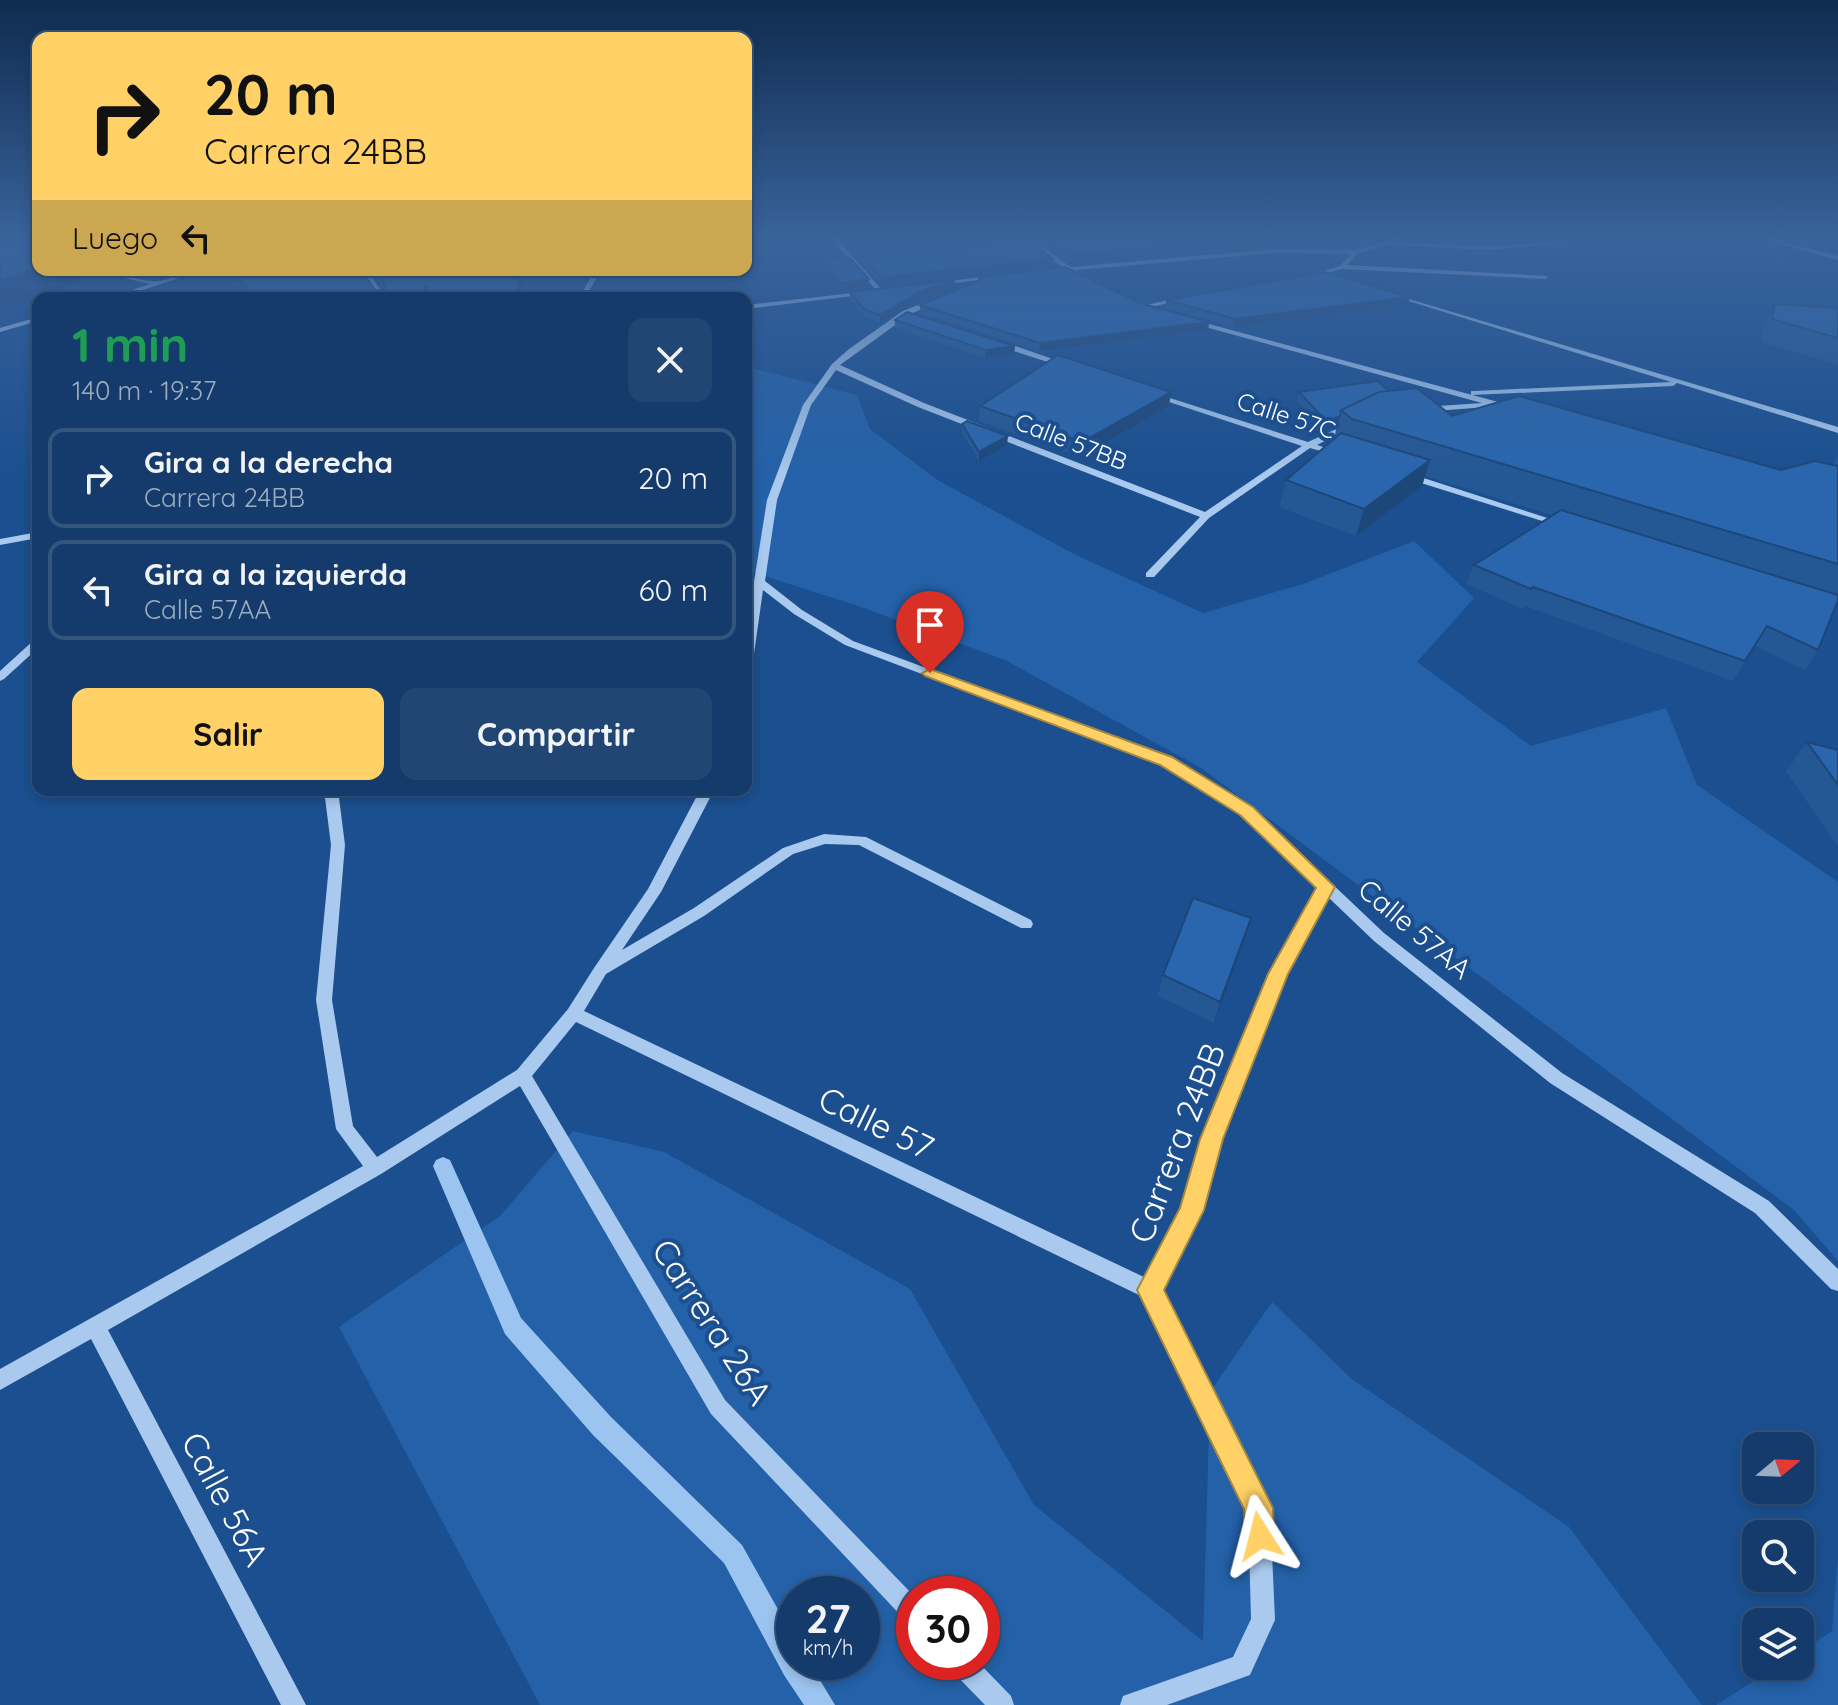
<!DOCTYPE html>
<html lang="es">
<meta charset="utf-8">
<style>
body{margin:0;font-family:Quicksand,sans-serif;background:#214673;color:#f1f3f6;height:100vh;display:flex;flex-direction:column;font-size:30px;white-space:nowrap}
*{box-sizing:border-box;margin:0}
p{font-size:26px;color:#9dadc1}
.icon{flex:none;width:44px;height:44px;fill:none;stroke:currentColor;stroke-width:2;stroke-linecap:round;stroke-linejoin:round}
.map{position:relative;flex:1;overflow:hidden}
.side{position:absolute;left:32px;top:292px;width:720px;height:504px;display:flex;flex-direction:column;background:#143b6b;border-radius:16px;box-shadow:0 4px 12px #0003,0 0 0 2px #33557e}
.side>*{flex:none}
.hud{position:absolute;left:32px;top:32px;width:720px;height:244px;border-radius:16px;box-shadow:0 4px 12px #0003,0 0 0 2px #33557e;background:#ffd166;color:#111;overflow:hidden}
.needle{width:52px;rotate:71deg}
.buttons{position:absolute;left:1742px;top:1432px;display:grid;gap:16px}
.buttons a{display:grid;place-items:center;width:72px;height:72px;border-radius:16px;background:#143b6b;box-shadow:0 4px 12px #0003,0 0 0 2px #33557e;font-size:40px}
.speed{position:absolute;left:776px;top:1576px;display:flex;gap:16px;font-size:40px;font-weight:700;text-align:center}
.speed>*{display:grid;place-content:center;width:104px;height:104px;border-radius:50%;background:#143b6b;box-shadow:0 4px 12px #0003,0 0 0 2px #33557e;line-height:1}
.speed small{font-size:20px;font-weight:400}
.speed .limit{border:12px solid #d22;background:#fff;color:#111}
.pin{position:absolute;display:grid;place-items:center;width:68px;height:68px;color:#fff;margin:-82px -34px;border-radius:50% 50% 50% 0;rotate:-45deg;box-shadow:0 0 8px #0007}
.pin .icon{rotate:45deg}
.me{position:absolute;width:88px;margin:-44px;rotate:351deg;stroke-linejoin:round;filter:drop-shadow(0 0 6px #0008)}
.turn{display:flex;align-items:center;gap:28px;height:168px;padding:0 40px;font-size:36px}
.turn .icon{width:104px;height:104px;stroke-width:2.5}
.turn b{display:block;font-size:56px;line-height:68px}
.then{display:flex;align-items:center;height:76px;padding:0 40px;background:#0003;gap:16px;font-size:30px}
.round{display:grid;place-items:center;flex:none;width:84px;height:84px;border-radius:16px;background:#214673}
.summary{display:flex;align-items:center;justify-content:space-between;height:136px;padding:0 40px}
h1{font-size:48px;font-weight:700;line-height:60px;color:#1e9e55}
.action{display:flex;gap:16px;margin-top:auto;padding:16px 40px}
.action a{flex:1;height:92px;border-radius:16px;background:#ffd166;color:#111;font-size:32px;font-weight:700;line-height:92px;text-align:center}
.action a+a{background:#214673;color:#f1f3f6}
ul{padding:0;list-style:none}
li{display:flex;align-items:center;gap:24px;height:100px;margin:0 16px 12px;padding:0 24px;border:4px solid #33557e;border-radius:16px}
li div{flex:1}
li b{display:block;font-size:30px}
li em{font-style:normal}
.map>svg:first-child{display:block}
.green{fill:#2461a8;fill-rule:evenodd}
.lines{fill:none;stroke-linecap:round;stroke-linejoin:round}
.stream{fill:#9cc4f0;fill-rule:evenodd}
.minor{fill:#a9c9ee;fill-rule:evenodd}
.wall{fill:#245895}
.shaded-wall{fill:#1d4779}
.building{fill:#2a66ad;stroke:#1d4779;stroke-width:2}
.route{fill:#ffd166;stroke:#a68842;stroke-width:2}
.labels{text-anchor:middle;stroke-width:8;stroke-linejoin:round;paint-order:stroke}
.far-street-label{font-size:24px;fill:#fff;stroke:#1b4f8f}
.street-label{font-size:28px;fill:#fff;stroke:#1b4f8f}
.near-street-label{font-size:34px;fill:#fff;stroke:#1b4f8f}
</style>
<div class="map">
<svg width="1838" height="1705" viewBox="0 0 1838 1705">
<rect width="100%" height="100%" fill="#1b4f8f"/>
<path class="green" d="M751 368 857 395 870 429 939 481 1076 555 1203 613 1303 584 1414 541 1474 598 1417 662 1531 746 1666 708 1697 785 1838 882V1261L1794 1210 1201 768 1005 660 861 607 746 570V370Z
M573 1131 664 1152 910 1289 1034 1505 1203 1641 1210 1392 1272 1302 1353 1380 1569 1527 1702 1705H540L339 1327 500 1216ZM794 1594H862V1662H794ZM914 1594H982V1662H914Z
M1838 1556V1705H1716L1777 1666H1800V1652L1832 1631Z"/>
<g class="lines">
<path class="stream" d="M443 1157 450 1160 521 1318 611 1417 742 1545 794 1638V1662H809L835 1705H804L784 1675 724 1563 593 1435 505 1334 433 1166 436 1160Z"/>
<path class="minor" d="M831 239H837L882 290V292H878Z
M1024 239H1031L1071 267 1274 249 1356 250 1393 239H1402L1394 242 1490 246 1604 239 1490 250 1386 245 1358 253 1347 265 1548 276 1546 279 1342 269 1312 278 1310 275 1340 266 1351 254 1274 253 1076 270 1082 275 1079 277 1066 270Z
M1762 239H1771L1838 256V260Z
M90 270C111 270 142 283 160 281 176 278 188 270 204 270L118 298H108L150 284Z
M361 270H367L386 298H380Z
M589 270H595L596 279 585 298H579L590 279Z
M998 275 996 278 937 285 934 283Z
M871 291 869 294 746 309V305Z
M1389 293 1838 427V433L1677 383 1673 386 1471 395V391H1474L1671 382 1389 295Z
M938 297 940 300 909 315 840 365 924 403 1205 512 1302 446 1151 396V392L1308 442 1347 424 1354 426 1317 445 1342 453V457L1310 448 1209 518 1154 577H1146V573L1200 517 918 407 836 370 811 405 777 500 765 581 802 610 853 641 1171 758 1252 808 1384 933 1562 1073 1769 1201 1838 1269V1291L1831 1289 1755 1213 1550 1083 1374 941 1328 897 1286 974 1221 1139 1201 1210 1160 1290 1270 1508 1275 1620 1250 1675 1167 1705H1120L1123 1696 1233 1657 1251 1619 1248 1509 1143 1297 576 1022 532 1076 725 1400 914 1596V1625L906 1621 711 1414 520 1086 381 1174 108 1330 306 1705H281L91 1339 0 1390V1369L363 1166 336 1129 316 1000 331 845 324 790H338L345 845 332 1000 353 1126 377 1157 517 1070 568 1009 594 968 648 889 700 790H714L661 892 622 950 694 908 783 848 824 834 866 837 1031 920 1033 924 1031 928H1021L859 845 825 844 793 854 704 916 606 974 584 1011 1146 1278 1183 1208 1203 1139 1270 974 1318 888 1242 814 1161 764 845 645 794 614 763 590 752 668 746 671V632L767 500 803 405 832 364 849 349 903 311Z
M1181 297 1183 300 1142 309 1138 307Z
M38 317V321L0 332V328Z
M1187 318 1513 406 1514 408 1510 410 1491 405 1487 407 1421 412V408L1424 407 1482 403 1187 322Z
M995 341H1001L1070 365 1063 367 995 345Z
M1402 473H1408L1566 524 1558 526 1402 477Z
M38 532V538L0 545V539Z
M38 639V648L4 679 0 681V671L34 640Z
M949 1662H978L1011 1696 1014 1705H985L952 1671Z"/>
</g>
<path class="wall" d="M985 239 1053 259 1052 266 882 285 864 264 863 257 987 248 985 246Z
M1037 239H1220L1222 249 1069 264 1037 240Z
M1415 239H1482L1481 242Z
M821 260 869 279V287L842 290 822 267Z
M216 270H361L375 290 385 291 371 270H525L429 295 427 298H252L242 288 218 276Z
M955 287 920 300 880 323 865 317 850 300V292Z
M1166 300 1408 304 1234 327 1165 308Z
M1140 303 1209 322 1208 330 1039 351 920 313V305Z
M1775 304 1838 308V365L1761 342 1764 327Z
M895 320 1014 355 985 358 895 328Z
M1389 391 1452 416 1781 470 1832 465 1838 455V605L1836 604 1818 650 1805 670 1755 646 1733 681 1525 606 1523 609 1466 584 1474 565 1552 515 1425 476 1422 486 1356 536 1279 507 1286 480 1334 440 1337 425 1325 431 1297 400 1299 392Z
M980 406H1169L1080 457 979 421Z
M962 424 1007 445 979 461 962 433Z
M1807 742 1838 750V847L1786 771Z
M1245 939 1214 1023 1158 996 1163 975Z"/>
<path class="shaded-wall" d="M1223 240 1222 249 1069 264 1070 254Z
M1053 259 1052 266 882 285V277Z
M38 268V270H74L80 283 0 309V280Z
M521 270H525L520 298H516Z
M869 279V287L842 290 841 283Z
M955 280V287L920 300 880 323V315L920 292Z
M427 286 429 295 427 298H415Z
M1410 297 1408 304 1234 327 1235 319Z
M1209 322 1208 330 1039 351 1040 343Z
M1015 346 1014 355 985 358 986 350Z
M1171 392 1169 406 1080 457 1082 442Z
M1340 416 1337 425 1325 431 1327 422Z
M1008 436 1007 445 979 461V452Z
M1430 460 1422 486 1356 536 1364 509Z
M1251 918 1245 939 1214 1023 1220 1002Z"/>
<path class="building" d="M985 239H1028L1053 259 882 277 863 257 996 247Z
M1049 239H1220L1223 240 1070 254Z
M0 243 38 252V268L0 280Z
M850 258 869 279 841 283 821 260Z
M1065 267 1140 303 1209 322 1040 343 920 305 978 281 980 277Z
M221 270H361L375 290 385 291 386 287 374 270H521L516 298H431L427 286 415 298H257L238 279Z
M1325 272 1410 297 1235 319 1166 300Z
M955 280 920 292 880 315 865 310 850 292Z
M1775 304 1838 308V338L1772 319Z
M907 312 1015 346 986 350 895 320Z
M1058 355 1171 392 1082 442 980 406Z
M1377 381 1389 391 1379 392 1341 410 1340 416 1327 422 1299 392Z
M1417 388 1452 416 1519 396 1781 470 1815 461 1838 466V564L1352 419 1341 410 1379 392Z
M967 421 1008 436 979 452 962 424Z
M1341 433 1430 460 1364 509 1286 480Z
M1561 510 1838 595V600L1818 650 1767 626 1745 661 1533 587 1531 589 1474 565Z
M1807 742 1838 750V785Z
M1193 898 1251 918 1220 1002 1163 975Z"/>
<linearGradient id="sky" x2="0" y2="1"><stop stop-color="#0f2b4f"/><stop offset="0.5" stop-color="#39639b"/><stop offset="1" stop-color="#39639b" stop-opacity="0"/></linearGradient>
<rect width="1838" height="477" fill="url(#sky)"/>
<path class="route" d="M930 669 1172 757 1253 807 1335 887 1288 974 1223 1139 1204 1210 1164 1290 1273 1508 1274 1536 1270 1546 1260 1551 1249 1546 1245 1536 1244 1509 1137 1290 1180 1208 1200 1139 1268 974 1316 888 1240 815 1160 765 925 676 922 673Z"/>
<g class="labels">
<g class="far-street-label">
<text transform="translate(1286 416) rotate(18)" y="8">Calle 57C</text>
<text transform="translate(1071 442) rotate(21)" y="8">Calle 57BB</text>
</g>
<g class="street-label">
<text transform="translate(1415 929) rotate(40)" y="10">Calle 57AA</text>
</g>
<g class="near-street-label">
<text transform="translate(876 1123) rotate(26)" y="12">Calle 57</text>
<text transform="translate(1177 1143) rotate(-69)" y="12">Carrera 24BB</text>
<text transform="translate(712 1322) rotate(57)" y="12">Carrera 26A</text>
<text transform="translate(225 1499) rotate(62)" y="12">Calle 56A</text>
</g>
</g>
</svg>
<div class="buttons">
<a><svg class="needle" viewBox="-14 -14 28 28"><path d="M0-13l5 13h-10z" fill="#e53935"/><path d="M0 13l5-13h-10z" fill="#9dadc1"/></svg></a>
<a><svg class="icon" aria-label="search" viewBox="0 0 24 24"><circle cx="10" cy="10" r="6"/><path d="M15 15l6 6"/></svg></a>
<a><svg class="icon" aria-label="layers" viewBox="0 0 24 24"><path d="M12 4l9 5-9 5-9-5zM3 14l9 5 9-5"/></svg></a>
</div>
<div class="speed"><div>27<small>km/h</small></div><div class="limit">30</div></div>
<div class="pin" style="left:930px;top:673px;background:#d93025"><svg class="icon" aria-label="arrive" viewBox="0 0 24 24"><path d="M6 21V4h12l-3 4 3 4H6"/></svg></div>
<svg class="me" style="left:1260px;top:1536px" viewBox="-20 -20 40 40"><path d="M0-17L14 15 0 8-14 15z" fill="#ffd166" stroke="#fff" stroke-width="4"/></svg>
<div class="hud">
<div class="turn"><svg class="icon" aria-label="right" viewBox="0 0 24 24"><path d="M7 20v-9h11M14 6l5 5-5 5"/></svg><div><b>20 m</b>Carrera 24BB</div></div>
<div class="then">Luego<svg class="icon" aria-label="left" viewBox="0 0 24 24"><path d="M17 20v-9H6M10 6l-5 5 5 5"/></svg></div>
</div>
<section class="side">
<div class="summary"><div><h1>1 min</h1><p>140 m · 19:37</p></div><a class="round"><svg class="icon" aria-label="close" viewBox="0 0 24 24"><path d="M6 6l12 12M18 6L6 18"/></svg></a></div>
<ul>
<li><svg class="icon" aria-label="right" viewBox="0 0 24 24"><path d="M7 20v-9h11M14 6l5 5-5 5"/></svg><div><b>Gira a la derecha</b><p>Carrera 24BB</p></div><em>20 m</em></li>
<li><svg class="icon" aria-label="left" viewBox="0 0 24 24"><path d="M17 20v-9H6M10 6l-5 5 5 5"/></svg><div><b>Gira a la izquierda</b><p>Calle 57AA</p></div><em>60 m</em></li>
</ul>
<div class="action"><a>Salir</a><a>Compartir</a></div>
</section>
</div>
